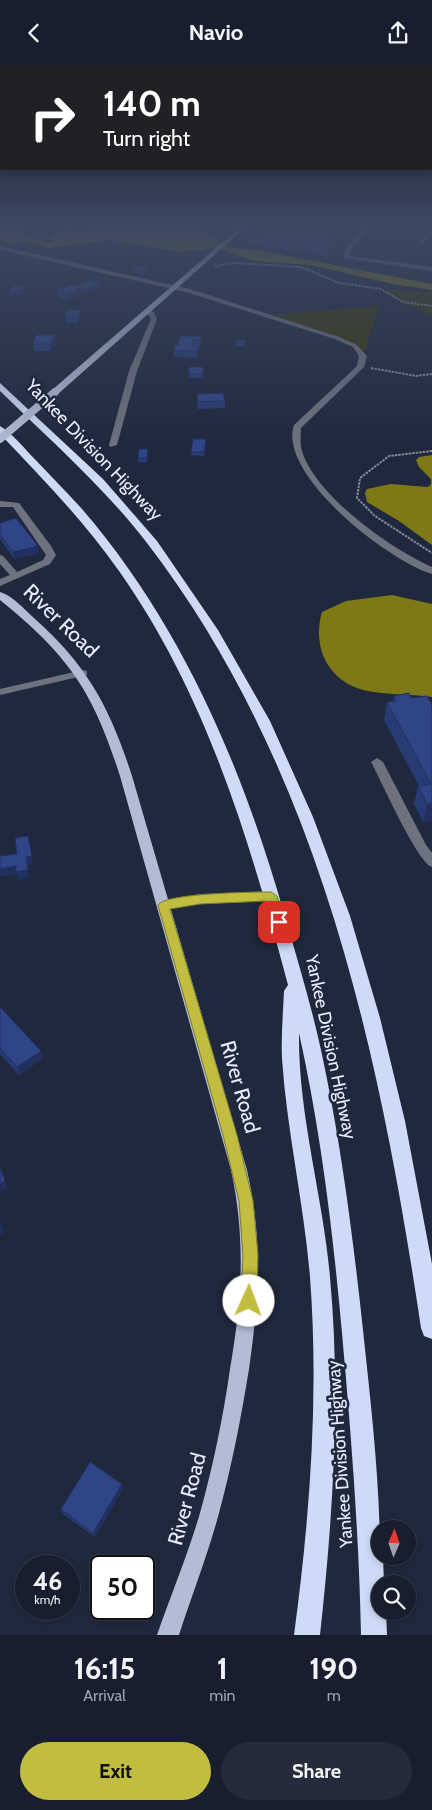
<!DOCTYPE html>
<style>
body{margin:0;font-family:Cabin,sans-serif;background:#252b3a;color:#f1f3f6;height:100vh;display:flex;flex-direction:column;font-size:19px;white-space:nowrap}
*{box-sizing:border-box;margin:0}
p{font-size:16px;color:#9fa2aa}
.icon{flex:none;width:28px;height:28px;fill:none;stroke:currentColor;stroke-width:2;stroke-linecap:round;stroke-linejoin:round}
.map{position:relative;height:1570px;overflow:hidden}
.drawer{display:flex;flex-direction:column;background:#181e2e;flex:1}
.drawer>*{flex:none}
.top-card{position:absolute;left:0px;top:0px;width:432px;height:105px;box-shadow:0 2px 8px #0003,0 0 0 1px #363c4a;background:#202124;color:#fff;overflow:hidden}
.needle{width:32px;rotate:2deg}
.controls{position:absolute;left:371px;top:1455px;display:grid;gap:10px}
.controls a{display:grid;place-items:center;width:45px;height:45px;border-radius:50%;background:#181e2e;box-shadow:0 2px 8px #0003,0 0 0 1px #363c4a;font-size:25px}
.speed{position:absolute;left:15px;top:1490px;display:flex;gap:10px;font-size:25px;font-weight:700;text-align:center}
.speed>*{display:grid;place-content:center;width:65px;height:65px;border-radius:50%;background:#181e2e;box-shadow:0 2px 8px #0003,0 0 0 1px #363c4a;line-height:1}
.speed small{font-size:12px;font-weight:400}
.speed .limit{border:2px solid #111;border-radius:8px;background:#fff;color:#111}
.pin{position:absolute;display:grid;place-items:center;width:42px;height:42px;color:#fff;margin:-21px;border-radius:10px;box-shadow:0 2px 8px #0006}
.me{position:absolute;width:55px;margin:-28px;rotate:2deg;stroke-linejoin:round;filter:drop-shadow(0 0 4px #0008)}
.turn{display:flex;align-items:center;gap:18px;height:105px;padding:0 20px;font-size:22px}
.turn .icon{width:65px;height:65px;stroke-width:2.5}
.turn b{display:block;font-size:35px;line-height:42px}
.eta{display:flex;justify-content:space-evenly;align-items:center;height:85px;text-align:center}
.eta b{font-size:30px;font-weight:800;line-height:35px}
.button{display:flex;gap:10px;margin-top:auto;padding:10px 20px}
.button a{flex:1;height:58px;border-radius:30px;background:#c1bd40;color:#111;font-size:20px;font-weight:800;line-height:58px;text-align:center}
.button a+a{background:#252b3a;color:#f1f3f6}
header{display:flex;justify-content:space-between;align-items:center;height:65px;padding:0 20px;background:#181e2e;font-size:22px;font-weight:800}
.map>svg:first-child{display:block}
.green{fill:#393706}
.water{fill:#7c7916}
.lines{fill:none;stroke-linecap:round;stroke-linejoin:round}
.canal{fill:#7c7916;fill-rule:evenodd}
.river{fill:#7c7916;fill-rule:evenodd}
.path{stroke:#838a9c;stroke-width:2;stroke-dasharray:2.5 1;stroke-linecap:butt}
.minor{fill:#6d727e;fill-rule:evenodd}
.major{fill:#b2bcd4;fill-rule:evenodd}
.highway{fill:#cedaf6;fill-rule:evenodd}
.major-bridge{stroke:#b2bcd4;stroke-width:8}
.wall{fill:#293b75}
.shaded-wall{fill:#22305f}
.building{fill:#304588;stroke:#22305f}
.route{fill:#c1bd40;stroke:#7d7b2a}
.labels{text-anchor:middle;stroke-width:5;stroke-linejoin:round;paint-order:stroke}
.street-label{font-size:18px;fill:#e7edfc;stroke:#20283d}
.near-street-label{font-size:21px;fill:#e7edfc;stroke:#20283d}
</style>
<header><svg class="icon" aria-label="back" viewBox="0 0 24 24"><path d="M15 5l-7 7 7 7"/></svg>Navio<svg class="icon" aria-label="share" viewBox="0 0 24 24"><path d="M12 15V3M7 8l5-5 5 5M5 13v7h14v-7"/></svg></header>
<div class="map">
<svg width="432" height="1570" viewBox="0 0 432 1570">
<rect width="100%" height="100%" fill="#20283d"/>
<path class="green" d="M387 224 432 227V252L418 244 401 238V233L385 228Z
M379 241 363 291 355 281 269 250Z"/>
<path class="water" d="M0 162H40L23 169 33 172 13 179 0 176Z
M94 162C117 162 205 156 218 172L217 178 235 183 263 186 432 219V225L393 219 311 200 255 196 216 183 179 187 95 172 73 173Z
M432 390V480L399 456 367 437 365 428 367 424 391 419 428 422 431 419V414L419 402 416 395 419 392Z
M392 530 432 539V632C411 629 382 630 363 625 327 615 312 581 322 547L346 536Z"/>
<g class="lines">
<path class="canal" d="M104 171 107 172V176L48 183 20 175 25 172 48 177Z"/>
<path class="river" d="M120 163 128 168 125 171 56 177 48 172 56 167Z"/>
<path class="path" d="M37 171 47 174 76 162
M23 176 46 167 42 164 47 162
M215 201 234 198 301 202 339 218 381 224 403 237 432 241
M371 303 416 311 432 309
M432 386 389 391 360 413 357 433 375 451 432 488"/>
<path class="minor" d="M364 162H370L351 184 349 191 432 202V206L344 193 345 184Z
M413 162H420L432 167 424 178 419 177 426 168Z
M0 181 190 224 339 272 357 280 367 291 364 302 301 363C301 369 300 376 301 382 311 428 391 484 432 502V509C390 497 277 410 294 360L357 301 359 291 353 282 335 274 186 227 0 185Z
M146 245 154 247 157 254 137 306 117 380 110 382 109 380 129 306 151 254 149 250 143 247Z
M0 436 19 438 51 481 56 490 50 499 0 521V514L10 510 0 499V490L3 491 17 507 43 495 46 490 13 442H0Z
M83 605 87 606V610L0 630V624Z
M377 693 383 697 426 780 432 788V802C417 797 381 715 371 697Z
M271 826 276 828 278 831 276 834 271 836 200 839 164 845 159 844 157 840 159 836 164 835 200 829Z"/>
<path class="major" d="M240 162H246L58 329H52V325Z
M0 527C12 530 25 545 34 553 88 601 110 643 132 711L247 1105C263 1175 259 1234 249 1304 241 1353 232 1400 219 1448 208 1489 192 1530 179 1570H157C171 1530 188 1489 200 1448 213 1401 223 1353 230 1304 242 1234 246 1175 231 1105L120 711C93 626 69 591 0 535Z"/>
<path class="highway" d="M0 318 103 414 157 476 218 565 270 656 313 752 350 851 380 953 405 1056 432 1199V1274L424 1271 421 1263C380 989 320 703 147 478 104 422 50 375 0 326Z
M0 361C10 367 19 377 27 386 45 405 64 424 82 444 182 560 242 702 284 848 297 894 311 939 321 985 341 1077 353 1172 363 1265 371 1340 380 1417 380 1491H383L384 1519H380V1546H386L387 1570H361C359 1469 351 1368 342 1268 333 1168 321 1067 299 968 298 1050 323 1131 330 1212 341 1331 333 1451 320 1570H294C310 1451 319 1331 310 1212 304 1139 287 1067 282 994 281 971 283 949 284 926L288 920C250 776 206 629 119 506 84 456 42 413 0 369Z"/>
<path class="major-bridge" d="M0 374 55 327"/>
</g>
<path class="wall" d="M210 162H224L221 164 210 163Z
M256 162H345L336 171V177L324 190 247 179 248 169Z
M43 163V167L36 169 27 167 26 164Z
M131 204 149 207 143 210 131 207Z
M78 221 100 222 86 227 82 226V229L67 235 58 232 57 226Z
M25 225 21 230 10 229 9 226Z
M79 245 80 252 78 258H66L65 251Z
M55 270 56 277 51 286H34L33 279Z
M201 271V278L200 282H198L197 293 174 292V286L178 280Z
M245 275V281H235V277Z
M189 302H203V313H189Z
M197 329 225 336V343L198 344 197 336Z
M206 378 204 391 191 390V387Z
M148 384 147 397H138V393Z
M0 458 38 481 39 489 14 494 0 474Z
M394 631 411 633 432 640V755L423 757 414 739 418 721H419L384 655 387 637 393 636Z
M0 944 41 986 43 993 19 1010 0 989Z
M123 1424 95 1472 63 1449 61 1444Z"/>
<path class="shaded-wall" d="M335 162H345L336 171V177L324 190V179L334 169Z
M43 163V167L36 169V166Z
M149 203V207L143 210V207Z
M100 218V222L86 227V224Z
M24 221 25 225 21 230 20 226Z
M82 222V229L67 235V229Z
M79 245 80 252 78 258V251Z
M55 270 56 277 51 286 50 279Z
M38 481 39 489 14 494 13 487Z
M432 738V755L423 757 427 739Z
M28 771 33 799 27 800 29 813 18 815 17 809 0 812V804L26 792Z
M41 986 43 993 19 1010 17 1002Z
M5 1116 8 1123 0 1127V1119Z
M0 1158H1L4 1167 0 1170Z
M122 1419 123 1424 95 1472 93 1468Z"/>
<path class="building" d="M32 162H36L43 163 36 166 26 164Z
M256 162H326L323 164 337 166 324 179 248 169Z
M137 201 149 203 143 207 131 204Z
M91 215 100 218 86 224 78 221Z
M73 219 82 222 67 229 57 226Z
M13 221H24L20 226H9Z
M66 245H79L78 251H65Z
M36 270H55L50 279H33Z
M180 271H201L200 276 193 275 192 281H198L197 286H174L175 280H178Z
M236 275H245V278L235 277Z
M189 302H203V309H189Z
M223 328 225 336 198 337 197 329Z
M193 374H206L204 387H191Z
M139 384H148L147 393H138Z
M16 453 38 481 13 487 0 469V458Z
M409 628 411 633 427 631 432 640V738L427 739 418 721 431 719 387 637 396 636 394 631Z
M28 771 32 791 26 792 28 805 16 807V801L0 804V791L17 789 15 773Z
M1 943 41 986 17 1002 0 983V944Z
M0 1102 5 1116 0 1119Z
M90 1397 122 1419 93 1468 61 1444Z"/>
<linearGradient id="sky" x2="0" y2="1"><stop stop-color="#121622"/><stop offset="0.42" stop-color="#3c4862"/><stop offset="1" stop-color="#3c4862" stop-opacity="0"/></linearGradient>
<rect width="432" height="382" fill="url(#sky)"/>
<path class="route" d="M271 827 277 831 285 857 279 862 273 857 266 836 200 839 170 844 237 1070 253 1136 258 1190 257 1236 255 1241 249 1244 244 1241 241 1236 243 1190 239 1136 223 1070 158 840C165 828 253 827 271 827Z"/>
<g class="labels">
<g class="street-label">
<text transform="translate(94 385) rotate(46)" y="6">Yankee Division Highway</text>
<text transform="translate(331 982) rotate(78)" y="6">Yankee Division Highway</text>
<text transform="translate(340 1389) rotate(-94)" y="6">Yankee Division Highway</text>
</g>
<g class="near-street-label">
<text transform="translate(61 556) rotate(44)" y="7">River Road</text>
<text transform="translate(240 1022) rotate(74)" y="7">River Road</text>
<text transform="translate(187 1434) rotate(-75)" y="7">River Road</text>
</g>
</g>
</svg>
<div class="controls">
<a><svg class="needle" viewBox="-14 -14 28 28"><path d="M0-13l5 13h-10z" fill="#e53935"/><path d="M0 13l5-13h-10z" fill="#9fa2aa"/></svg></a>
<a><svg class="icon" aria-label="search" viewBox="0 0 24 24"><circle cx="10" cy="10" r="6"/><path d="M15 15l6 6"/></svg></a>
</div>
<div class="speed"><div>46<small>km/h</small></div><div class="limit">50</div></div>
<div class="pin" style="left:279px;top:857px;background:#d93025"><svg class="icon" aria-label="arrive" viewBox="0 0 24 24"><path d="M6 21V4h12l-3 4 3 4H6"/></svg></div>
<svg class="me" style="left:249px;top:1236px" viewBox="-20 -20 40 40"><circle r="19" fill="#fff"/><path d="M0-13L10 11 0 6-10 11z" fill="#c1bd40"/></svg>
<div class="top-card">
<div class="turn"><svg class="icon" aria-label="right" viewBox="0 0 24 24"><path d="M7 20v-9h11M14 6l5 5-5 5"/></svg><div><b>140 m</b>Turn right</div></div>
</div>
</div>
<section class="drawer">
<div class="eta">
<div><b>16:15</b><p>Arrival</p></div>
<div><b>1</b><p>min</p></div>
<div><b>190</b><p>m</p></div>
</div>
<div class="button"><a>Exit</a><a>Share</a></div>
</section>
